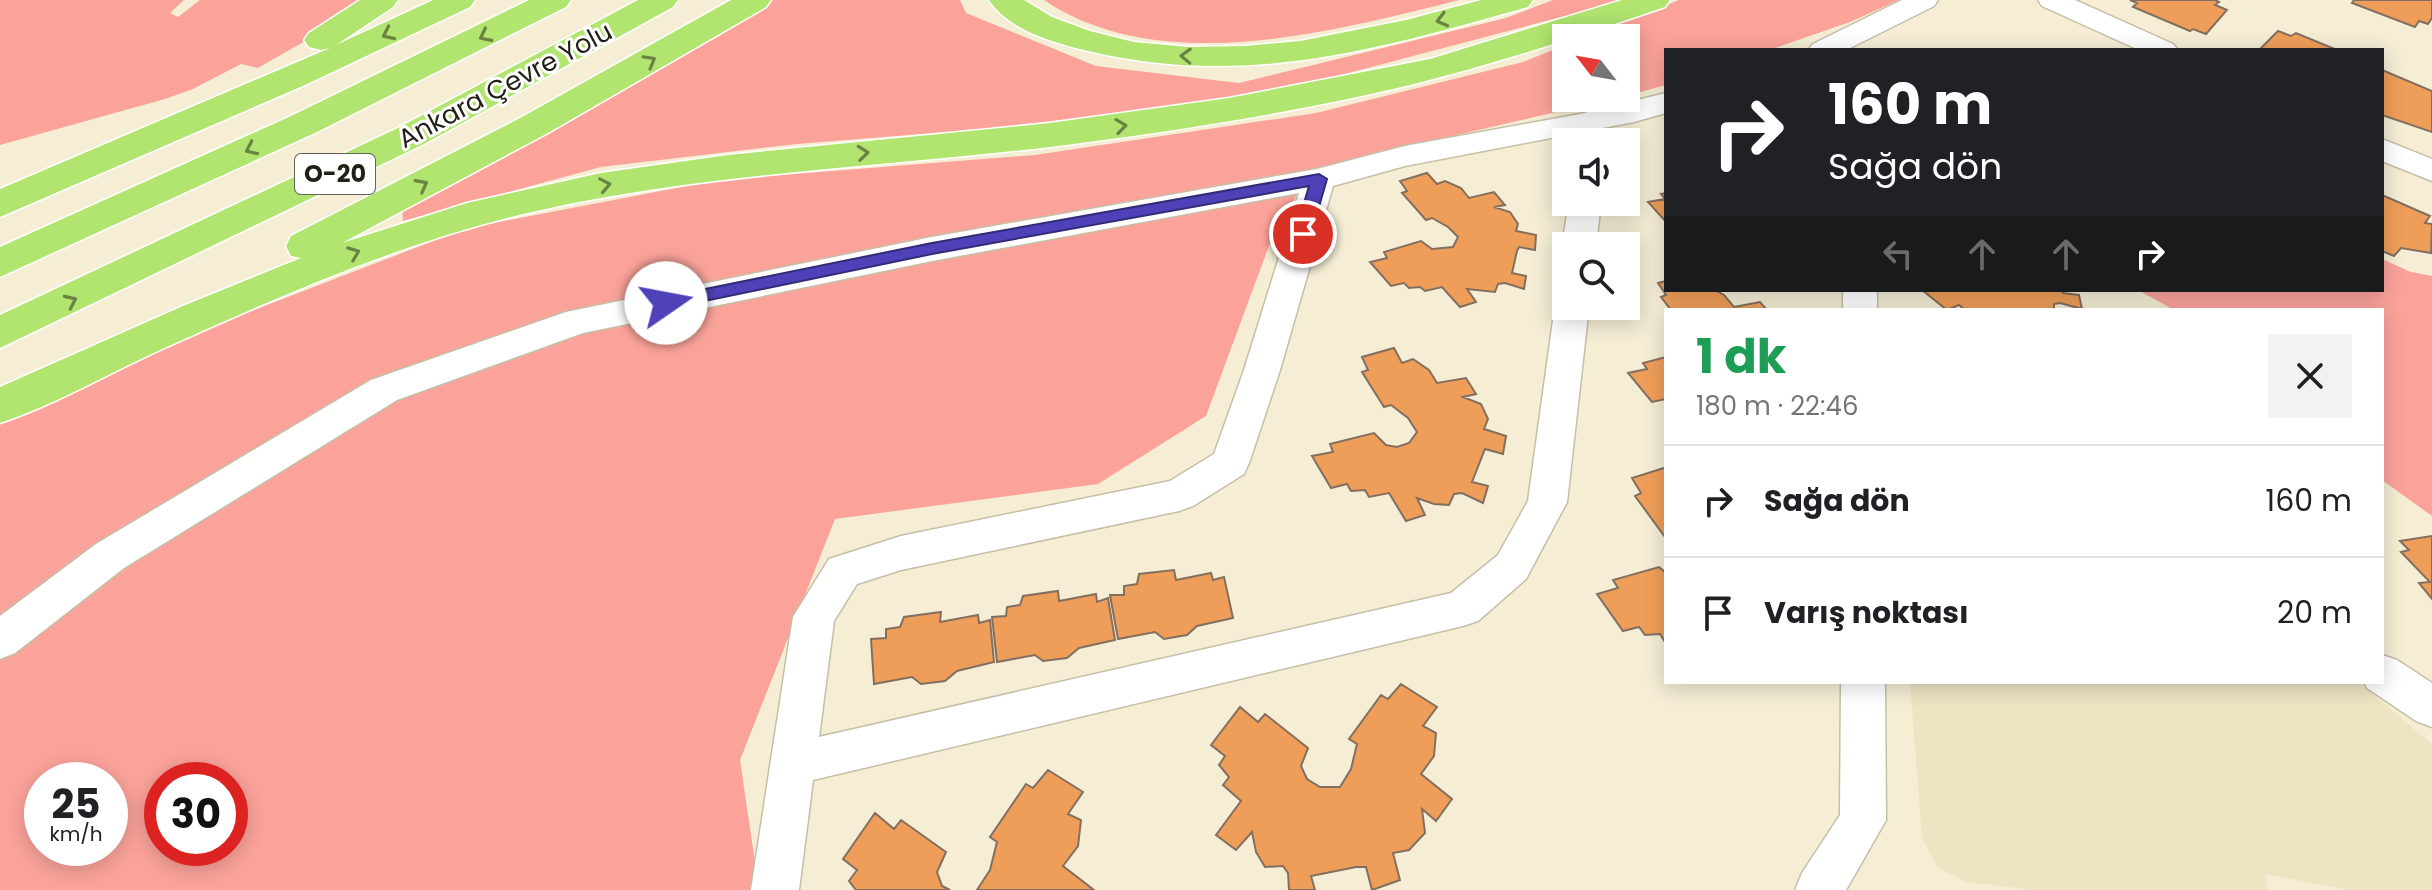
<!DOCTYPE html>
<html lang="tr">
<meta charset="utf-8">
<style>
body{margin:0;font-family:Poppins,sans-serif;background:#f2f2f2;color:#202124;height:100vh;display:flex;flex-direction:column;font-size:30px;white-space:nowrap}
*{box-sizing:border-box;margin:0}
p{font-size:26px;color:#757577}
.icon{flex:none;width:44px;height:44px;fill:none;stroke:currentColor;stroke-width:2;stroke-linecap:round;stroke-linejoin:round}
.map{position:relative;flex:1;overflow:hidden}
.sheet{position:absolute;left:1664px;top:308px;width:720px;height:376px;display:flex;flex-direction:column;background:#fff;border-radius:0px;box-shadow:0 4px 20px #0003}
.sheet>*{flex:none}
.top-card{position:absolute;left:1664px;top:48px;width:720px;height:244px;border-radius:0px;box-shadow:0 4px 20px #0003;background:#202124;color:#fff;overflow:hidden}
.needle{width:52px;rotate:301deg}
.fabs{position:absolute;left:1552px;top:24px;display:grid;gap:16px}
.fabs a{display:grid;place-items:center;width:88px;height:88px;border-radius:0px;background:#fff;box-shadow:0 4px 20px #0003;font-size:40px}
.speed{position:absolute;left:24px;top:762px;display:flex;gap:16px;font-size:40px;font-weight:700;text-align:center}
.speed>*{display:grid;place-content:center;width:104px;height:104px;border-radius:50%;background:#fff;box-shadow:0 4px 20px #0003;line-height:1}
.speed small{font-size:20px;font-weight:400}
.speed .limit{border:12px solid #d22;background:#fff;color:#111}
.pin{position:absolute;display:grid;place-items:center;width:68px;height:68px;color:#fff;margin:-34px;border:4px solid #fff;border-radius:50%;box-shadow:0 2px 8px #0007}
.me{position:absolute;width:88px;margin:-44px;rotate:78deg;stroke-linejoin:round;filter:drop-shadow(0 0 6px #0008)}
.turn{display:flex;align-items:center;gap:28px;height:168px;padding:0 32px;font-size:36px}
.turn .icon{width:104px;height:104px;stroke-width:2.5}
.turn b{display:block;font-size:56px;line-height:68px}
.lanes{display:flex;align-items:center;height:76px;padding:0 32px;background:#0003;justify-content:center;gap:40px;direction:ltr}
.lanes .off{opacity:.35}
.round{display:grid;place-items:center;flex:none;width:84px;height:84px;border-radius:0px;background:#f2f2f2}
.headline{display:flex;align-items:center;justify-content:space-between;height:136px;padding:0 32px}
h1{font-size:48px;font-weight:700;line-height:60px;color:#1e9e55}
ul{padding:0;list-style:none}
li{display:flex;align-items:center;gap:24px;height:112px;padding:0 32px;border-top:2px solid #e0e0e0}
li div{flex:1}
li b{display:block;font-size:30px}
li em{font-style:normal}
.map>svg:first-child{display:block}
.built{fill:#ede4c4}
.green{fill:#fba39b;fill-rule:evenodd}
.building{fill:#ef9e59;stroke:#836f60;stroke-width:2}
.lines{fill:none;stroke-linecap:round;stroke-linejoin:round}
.minor-casing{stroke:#c6bfa7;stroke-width:3}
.highway-casing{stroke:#fff;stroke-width:3}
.minor{fill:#fff;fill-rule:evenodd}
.highway{fill:#b1e56f;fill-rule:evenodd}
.oneway{stroke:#6a8242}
.route{fill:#4f42b9;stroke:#332b78;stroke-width:2}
.labels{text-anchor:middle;stroke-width:6;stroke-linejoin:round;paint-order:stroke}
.shield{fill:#fff;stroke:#64625c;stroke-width:2}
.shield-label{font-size:24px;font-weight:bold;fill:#221f16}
.street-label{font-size:26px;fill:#221f16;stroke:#fff}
</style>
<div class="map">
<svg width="2432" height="890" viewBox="0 0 2432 890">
<rect width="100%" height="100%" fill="#f5eed5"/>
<path class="built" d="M1910 682H2358L2432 744V890H2349L2265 874 2267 890H2035L1967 882 1937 867 1922 838Z"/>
<path class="green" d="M0 0H184L170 13 178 17 200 0H364L312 37 258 68 241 64 193 89 165 99 0 145Z
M759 0H960L966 13 1096 66 1239 83 1506 18 1553 0H1625L1265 95 996 128 797 144 601 167 403 221 402 205Z
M1044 0H1459C1335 31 1160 79 1044 0Z
M1679 0H1899L1850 22 1769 50H1666V85L1626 96V38H1584Z
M1566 45V98H1616L1311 169 1270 243 1206 416 1098 484 835 519 740 760 759 890H0V424L176 340 467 228 718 180 1035 155 1316 113 1523 62ZM42 780H110V848H42ZM162 780H230V848H162Z
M2382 259 2411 272 2432 276V516L2382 480V310H2174L2138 290H2382Z"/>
<path class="building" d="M2130 0H2215L2219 2 2215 5 2227 10 2206 34 2193 29 2190 31 2133 7 2137 3Z
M2354 0H2432V18L2428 24 2419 21 2415 27 2352 3Z
M2278 31 2291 36 2296 33 2337 50H2259Z
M2382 70 2432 91V132L2382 115Z
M1427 173 1437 184 1445 181 1461 188 1469 198 1494 192 1505 205 1494 207 1510 212 1518 224 1516 231 1536 235 1535 250 1519 247 1517 251 1512 273 1526 276 1524 289 1505 283 1498 284 1495 292 1467 289 1476 302 1460 307 1442 287 1425 291 1420 287 1409 288 1404 283 1391 286 1370 262 1387 258 1384 252 1421 241 1432 249 1453 247 1458 237 1448 227 1432 218 1426 220 1402 193 1407 191 1400 181Z
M1666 193V222L1648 202 1665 199 1661 194Z
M2382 195 2430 216 2425 223 2432 224 2431 253 2401 248 2394 256 2382 251Z
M1666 281V290H1715L1724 295 1734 307 1760 302 1767 310H1671L1661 297 1666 295 1658 283Z
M1922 290H2063V293L2079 295 2082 309 2060 303 2054 304V310H1965L1959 305 1947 310Z
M1394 348 1402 363 1413 359 1429 370 1437 383 1466 378 1476 394 1463 397 1481 404 1488 419 1484 429 1506 436 1503 454 1485 449 1472 482 1488 486 1483 503 1462 493 1454 494 1449 505 1434 504 1417 498 1425 515 1406 521 1389 493 1369 497 1365 490 1351 491 1347 484 1331 488 1312 456 1333 452 1330 444 1374 433 1386 445 1397 447 1409 443 1417 432 1408 418 1391 405 1384 407 1362 372 1368 370 1362 357Z
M1666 357V399L1652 402 1628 373 1647 369 1643 363Z
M1664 468 1666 471 1665 537 1635 496 1641 493 1632 478Z
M2432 536V599L2419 583 2430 582 2401 552 2409 550 2400 541Z
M1659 567 1666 573 1665 642 1660 634 1645 635 1639 627 1623 631 1597 594 1618 588 1613 580Z
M1174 570 1176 580 1211 573 1213 580 1224 577 1233 618 1197 626 1187 635 1164 639 1155 632 1118 639 1110 595H1124V586L1137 584 1139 574Z
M1058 591 1059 601 1096 594 1097 602 1108 598 1115 640 1079 648 1067 658 1043 661 1035 655 997 662 992 617 1006 616 1007 607 1020 605 1023 596Z
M941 612 940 622 978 615 979 623 990 620 994 662 957 671 945 681 921 684 912 677 874 684 871 639 886 638V629L900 627 904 617Z
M1401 684 1437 707 1423 726 1436 733 1434 756 1421 774 1452 799 1436 821 1422 809 1425 833 1409 850 1393 853 1400 880 1372 890 1366 867H1356L1311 876 1315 890H1289L1288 873 1283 866 1265 867 1256 852 1252 832 1236 850 1216 835 1241 801 1223 785 1229 777 1219 765 1225 756 1211 745 1240 707 1258 722 1265 714 1308 748 1301 766 1307 779 1320 787H1340L1351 769 1357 744 1349 739 1381 695 1388 699Z
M1048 770 1083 792 1068 814 1081 820 1078 846 1063 866 1094 890H977L990 870 997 842 990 837 1026 784 1033 788Z
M875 813 894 829 901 820 946 852 937 872 942 886 950 890H856L849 881 857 870 843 859Z"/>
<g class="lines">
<g class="minor-casing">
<path id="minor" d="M1902 0H1938L1934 6 1846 50H1808L1813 44Z
M2038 0H2075L2173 44 2178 50H2139L2042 6Z
M1666 93V113L1634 122 1405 166 1333 186 1280 370 1249 463 1244 474 1193 506 1179 511 901 570 857 584 834 621 819 737 1451 593 1498 555 1528 501 1555 306 1560 297 1566 295V306H1589L1567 502 1526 579 1478 621 1463 626 813 780 799 890H751L793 617 829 559 901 536 1170 481 1214 454 1244 370 1299 193 932 261 583 333 397 400 124 568 15 653 0 659V616L96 544 371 380 566 312 932 237 1317 169 1405 146 1580 114Z
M2382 139 2432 159V181L2382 161Z
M1569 202H1601L1596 246H1566V252L1562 246Z
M1843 290H1877V310H1843Z
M2382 655 2397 660 2432 683V727L2416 721 2367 688 2364 682H2382Z
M1841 682H1885L1886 820 1846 890H1795L1802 873 1840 815Z"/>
</g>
<g class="highway-casing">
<path id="highway" d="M360 0H398L393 7 336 45 433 0H475L470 7 305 85 0 217V189L330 48 321 50 309 47 304 40 309 33Z
M529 0H571L566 7 317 132 0 277V247L291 116Z
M638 0H678L673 7 424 144 0 348V315L398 128Z
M731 0H771L766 7 548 133 342 243 467 203 601 173 728 155 1050 123 1229 98 1430 59 1622 0H1670L1665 7C1580 36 1498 63 1410 85 1292 113 1170 132 1050 147 880 167 708 173 541 210 408 239 282 295 158 351 106 375 54 405 0 423V387L183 306 301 258 291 256 286 246 291 236 522 117Z
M989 0H1024L1052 17 1090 31 1134 42 1189 47 1245 46 1300 41 1406 20 1481 0H1533L1528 7C1375 50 1244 89 1084 50 1051 42 1009 30 989 0Z"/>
</g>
<use href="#minor" class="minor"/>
<use href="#highway" class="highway"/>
</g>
<defs><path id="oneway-chevron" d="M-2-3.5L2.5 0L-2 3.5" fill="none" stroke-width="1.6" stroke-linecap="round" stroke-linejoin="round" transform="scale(2)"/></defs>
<g class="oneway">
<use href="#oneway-chevron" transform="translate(1442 20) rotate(165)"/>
<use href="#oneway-chevron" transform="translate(388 34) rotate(155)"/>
<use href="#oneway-chevron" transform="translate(485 36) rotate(153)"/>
<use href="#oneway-chevron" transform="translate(1186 56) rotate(-178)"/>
<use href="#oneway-chevron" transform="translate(650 61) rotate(-30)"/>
<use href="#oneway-chevron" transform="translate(1121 126) rotate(-8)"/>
<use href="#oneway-chevron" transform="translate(251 149) rotate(155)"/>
<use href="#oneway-chevron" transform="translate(863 153) rotate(-6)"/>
<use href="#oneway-chevron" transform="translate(422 185) rotate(-28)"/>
<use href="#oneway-chevron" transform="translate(605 185) rotate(-11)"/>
<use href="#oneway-chevron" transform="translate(354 253) rotate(-21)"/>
<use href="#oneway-chevron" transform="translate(71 301) rotate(-25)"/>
</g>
<path class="route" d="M1319 174 1327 179 1311 234 1303 239 1295 234 1309 186 932 254 666 309 658 303 666 297 932 243Z"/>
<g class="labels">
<rect class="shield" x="295" y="154" width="80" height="40" rx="6"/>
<g class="shield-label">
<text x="335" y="182">O-20</text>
</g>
<g class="street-label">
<text transform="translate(505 85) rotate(-28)" y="9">Ankara Çevre Yolu</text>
</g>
</g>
</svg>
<div class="fabs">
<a><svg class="needle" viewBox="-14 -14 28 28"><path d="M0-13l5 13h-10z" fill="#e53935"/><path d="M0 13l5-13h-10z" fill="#757577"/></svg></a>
<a><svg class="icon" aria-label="sound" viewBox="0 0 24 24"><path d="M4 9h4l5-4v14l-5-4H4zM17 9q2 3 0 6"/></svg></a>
<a><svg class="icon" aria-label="search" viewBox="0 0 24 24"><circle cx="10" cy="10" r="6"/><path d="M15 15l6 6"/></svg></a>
</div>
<div class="speed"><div>25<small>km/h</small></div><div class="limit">30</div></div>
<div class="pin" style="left:1303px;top:234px;background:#d93025"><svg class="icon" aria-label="arrive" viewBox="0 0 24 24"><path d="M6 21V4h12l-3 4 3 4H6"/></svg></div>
<svg class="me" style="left:666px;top:303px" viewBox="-20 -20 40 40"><circle r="19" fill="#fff"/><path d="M0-13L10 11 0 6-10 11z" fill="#4f42b9"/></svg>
<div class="top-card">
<div class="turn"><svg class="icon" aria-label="right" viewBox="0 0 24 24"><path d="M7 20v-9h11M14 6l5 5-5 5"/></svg><div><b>160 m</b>Sağa dön</div></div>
<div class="lanes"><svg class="icon off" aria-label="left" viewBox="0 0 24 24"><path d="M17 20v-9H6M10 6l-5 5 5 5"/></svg><svg class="icon off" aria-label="ahead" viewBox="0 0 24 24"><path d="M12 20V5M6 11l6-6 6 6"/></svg><svg class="icon off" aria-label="ahead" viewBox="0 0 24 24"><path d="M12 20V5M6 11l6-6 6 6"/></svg><svg class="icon" aria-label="right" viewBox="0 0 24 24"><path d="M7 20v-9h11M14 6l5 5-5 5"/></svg></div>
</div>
<section class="sheet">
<div class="headline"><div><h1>1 dk</h1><p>180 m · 22:46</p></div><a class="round"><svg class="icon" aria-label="close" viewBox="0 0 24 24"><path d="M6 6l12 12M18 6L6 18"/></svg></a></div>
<ul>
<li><svg class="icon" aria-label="right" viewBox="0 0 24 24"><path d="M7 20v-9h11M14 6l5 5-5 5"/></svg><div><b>Sağa dön</b></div><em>160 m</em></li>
<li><svg class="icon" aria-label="arrive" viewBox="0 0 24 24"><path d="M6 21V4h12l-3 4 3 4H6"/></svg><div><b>Varış noktası</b></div><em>20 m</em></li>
</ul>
</section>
</div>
